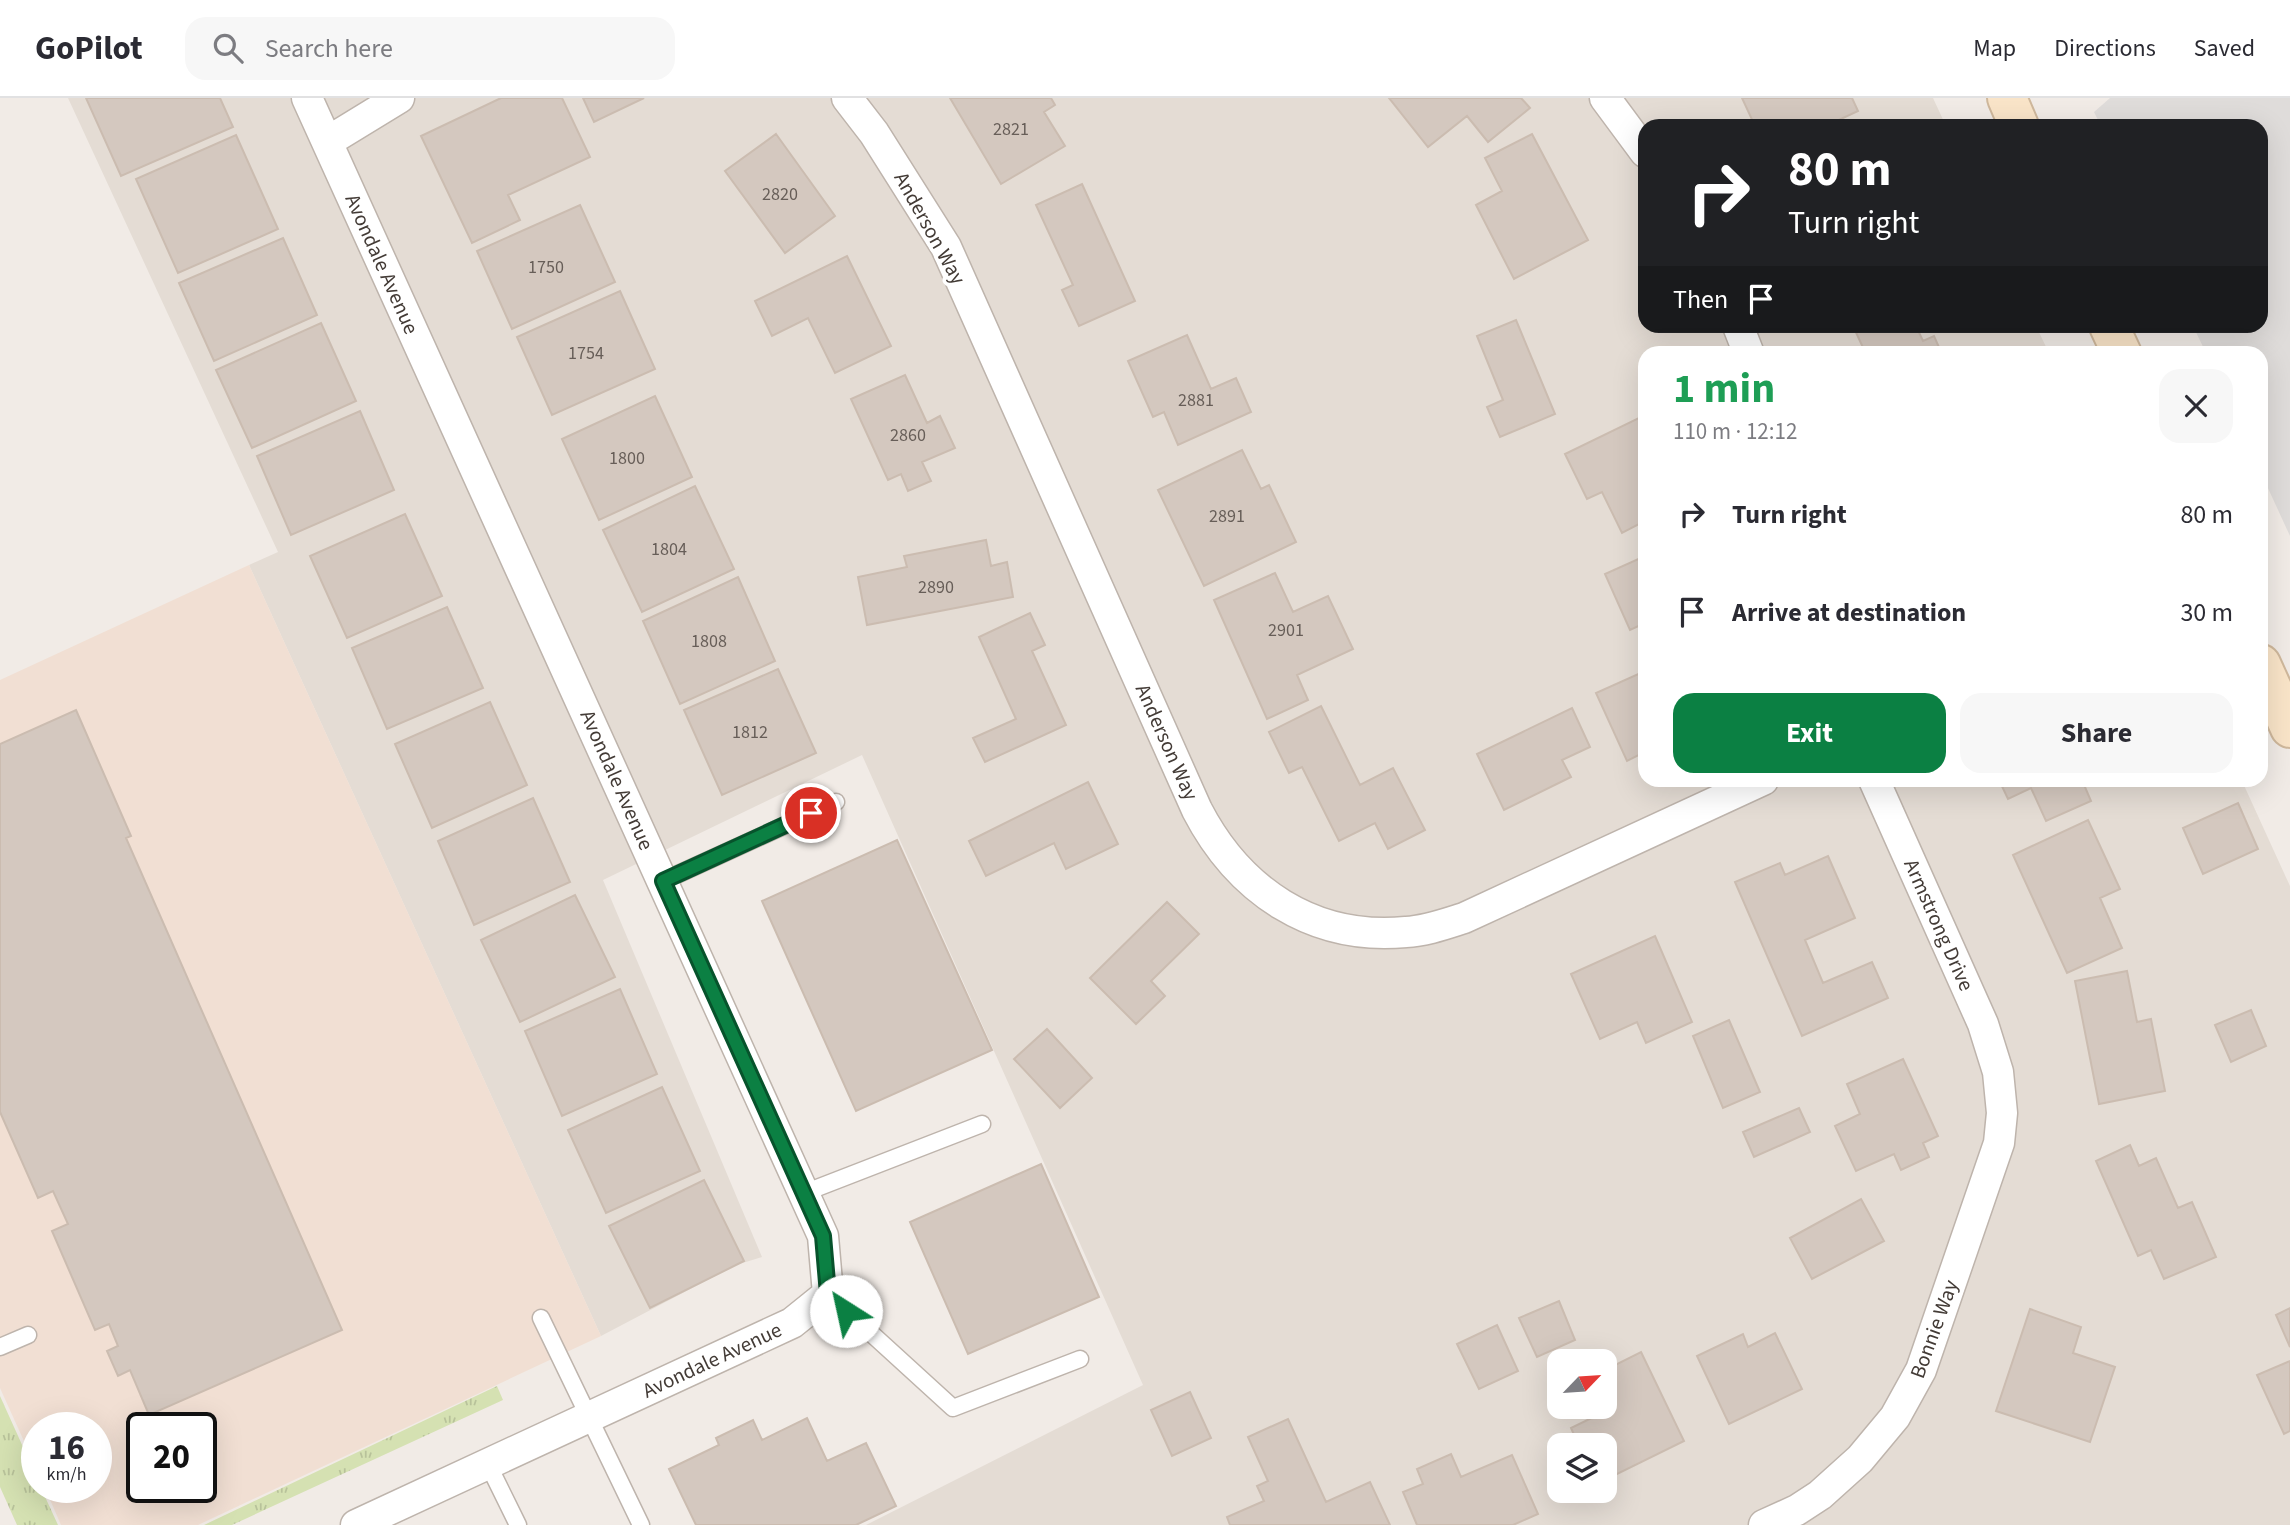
<!DOCTYPE html>
<meta charset="utf-8">
<style>
body{margin:0;font-family:"Source Sans 3",sans-serif;background:#f7f7f7;color:#2b2b33;height:100vh;display:flex;flex-direction:column;font-size:26px;white-space:nowrap}
*{box-sizing:border-box;margin:0}
p{font-size:23px;color:#7c7c81}
.icon{flex:none;width:38px;height:38px;fill:none;stroke:currentColor;stroke-width:2;stroke-linecap:round;stroke-linejoin:round}
.map{position:relative;flex:1;overflow:hidden}
.details{position:absolute;left:1638px;top:248px;width:630px;height:441px;display:flex;flex-direction:column;background:#fff;border-radius:21px;box-shadow:0 7px 28px #0002}
.details>*{flex:none}
.hud{position:absolute;left:1638px;top:21px;width:630px;height:214px;border-radius:21px;box-shadow:0 7px 28px #0002;background:#202124;color:#fff;overflow:hidden}
.needle{width:46px;rotate:65deg}
.tools{position:absolute;left:1547px;top:1251px;display:grid;gap:14px}
.tools a{display:grid;place-items:center;width:70px;height:70px;border-radius:14px;background:#fff;box-shadow:0 7px 28px #0002;font-size:35px}
.speed{position:absolute;left:21px;top:1314px;display:flex;gap:14px;font-size:35px;font-weight:700;text-align:center}
.speed>*{display:grid;place-content:center;width:91px;height:91px;border-radius:50%;background:#fff;box-shadow:0 7px 28px #0002;line-height:1}
.speed small{font-size:18px;font-weight:400}
.speed .limit{border:4px solid #111;border-radius:10px;background:#fff;color:#111}
.pin{position:absolute;display:grid;place-items:center;width:60px;height:60px;color:#fff;margin:-30px;border:4px solid #fff;border-radius:50%;box-shadow:0 2px 7px #0007}
.me{position:absolute;width:77px;margin:-38px;rotate:325deg;stroke-linejoin:round;filter:drop-shadow(0 0 5px #0008)}
.turn{display:flex;align-items:center;gap:24px;height:147px;padding:0 35px;font-size:32px}
.turn .icon{width:91px;height:91px;stroke-width:2.5}
.turn b{display:block;font-size:49px;line-height:60px}
.then{display:flex;align-items:center;height:66px;padding:0 35px;background:#0003;gap:14px;font-size:26px}
.round{display:grid;place-items:center;flex:none;width:74px;height:74px;border-radius:21px;background:#f7f7f7}
.head{display:flex;align-items:center;justify-content:space-between;height:119px;padding:0 35px}
h1{font-size:42px;font-weight:700;line-height:52px;color:#1e9e55}
.action{display:flex;gap:14px;margin-top:auto;padding:14px 35px}
.action a{flex:1;height:80px;border-radius:21px;background:#0b8043;color:#fff;font-size:28px;font-weight:700;line-height:80px;text-align:center}
.action a+a{background:#f7f7f7;color:#2b2b33}
ul{padding:0;list-style:none}
li{display:flex;align-items:center;gap:21px;height:98px;padding:0 35px}
li div{flex:1}
li b{display:block;font-size:26px}
li em{font-style:normal}
header{display:flex;align-items:center;gap:42px;box-sizing:border-box;height:98px;padding:0 35px;background:#fff;border-bottom:2px solid #e1e1e2}
header strong{font-size:33px}
nav{display:flex;gap:38px;margin-inline-start:auto;font-size:24px}
.search{width:490px;height:63px;background:#f7f7f7;display:flex;align-items:center;gap:18px;box-sizing:border-box;padding:0 24px;border-radius:21px;color:#7c7c81;font-size:26px}
.map>svg:first-child{display:block}
.residential{fill:#e4dcd4;fill-rule:evenodd}
.commercial{fill:#f1dfd3;fill-rule:evenodd}
.grass{fill:url(#grass-tufts)}
.parking{fill:#dfdcda}
.building{fill:#d4c8bf;stroke:#cbbcb0;stroke-width:2}
.lines{fill:none;stroke-linecap:round;stroke-linejoin:round}
.service-casing{stroke:#beb4ac;stroke-width:19}
.minor-casing{stroke:#beb4ac;stroke-width:33}
.secondary-casing{stroke:#cfb89c;stroke-width:42}
.service{stroke:#fff;stroke-width:16}
.minor{stroke:#fff;stroke-width:30}
.secondary{stroke:#f9e4c8;stroke-width:38}
.route-casing{stroke:#07532c;stroke-width:18}
.route{stroke:#0b8043;stroke-width:12}
.labels{text-anchor:middle;stroke-width:7;stroke-linejoin:round;paint-order:stroke}
.number-label{font-size:18px;fill:#675e58}
.street-label{font-size:21px;fill:#433b36;stroke:#fff}
</style>
<header>
<strong>GoPilot</strong>
<div class="search"><svg class="icon" aria-label="search" viewBox="0 0 24 24"><circle cx="10" cy="10" r="6"/><path d="M15 15l6 6"/></svg>Search here</div>
<nav><a>Map</a><a>Directions</a><a>Saved</a></nav>
</header>
<div class="map">
<svg width="2290" height="1427" viewBox="0 0 2290 1427">
<defs>
<pattern id="grass-tufts" width="24" height="20" patternUnits="userSpaceOnUse" patternTransform="scale(1.75)"><rect width="24" height="20" fill="#d5e1b2"/><path d="M3 7l-1-3M5 7V3M7 7l1-3M15 17l-1-3M17 17v-4M19 17l1-3" fill="none" stroke="#b8c29a"/></pattern>
</defs>
<rect width="100%" height="100%" fill="#f1ebe6"/>
<path class="residential" d="M68 0H1933L1946 28H1645V228H2036L2049 255 1645 256V682L2242 683 2290 788V1427H866L1143 1287 862 657 603 782 762 1159 736 1167 601 1238 249 467 278 454ZM1559 1264H1605V1309H1559ZM1559 1348H1605V1393H1559Z"/>
<path class="commercial" d="M249 467 601 1238 198 1427H61L45 1390H96V1330H37V1372L0 1290V582ZM142 1330H201V1390H142Z"/>
<path class="grass" d="M497 1288 503 1302 232 1427H204Z
M0 1298 37 1380V1390H41L58 1427H17L0 1389Z"/>
<path class="parking" d="M2110 0H2290V438L2261 375V256L2206 255 2193 228H2261V28H2101L2094 14Z"/>
<path class="building" d="M86 0H220L233 29 121 78Z
M501 0H562L590 59 508 97 520 122 472 145 421 38Z
M583 0H644L594 24Z
M950 0H1051L1055 7 1044 14 1065 48 1001 86Z
M1389 0H1521L1530 10 1488 44 1467 18 1428 49Z
M1742 0H1852L1858 13 1826 28H1755Z
M776 36 835 118 785 155 725 73Z
M1532 36 1588 142 1514 181 1476 107 1502 93 1485 60Z
M236 37 278 131 178 175 136 81Z
M1082 86 1135 203 1079 228 1062 192 1073 187 1036 107Z
M580 107 615 184 512 231 477 153Z
M283 140 317 217 214 263 179 185Z
M847 158 891 248 835 275 808 220 772 238 755 203Z
M620 193 655 271 552 317 517 239Z
M1516 222 1555 316 1500 339 1487 309 1503 302 1477 238Z
M321 225 356 303 252 350 216 272Z
M1853 228H1916L1923 243 1934 238 1942 256H1866Z
M1187 237 1211 291 1236 280 1251 314 1178 347 1164 314 1153 319 1128 263Z
M905 277 927 325 940 318 955 350 922 364 931 383 908 393 901 376 888 382 851 301Z
M655 298 692 379 599 422 562 341Z
M360 313 394 392 291 437 257 358Z
M1645 317V372L1641 374 1645 382V423L1622 435 1602 394 1587 401 1565 356Z
M1242 352 1261 391 1269 387 1296 444 1204 488 1158 392Z
M695 388 734 471 642 514 603 432Z
M405 416 442 498 347 540 310 458Z
M986 442 991 468 1007 464 1013 499 867 527 858 479 907 469 904 458Z
M1645 458V525L1630 532 1605 476Z
M1275 475 1293 514 1328 498 1353 551 1297 577 1308 602 1267 621 1214 502Z
M738 479 775 563 680 606 643 523Z
M447 509 483 590 387 631 352 550Z
M1030 515 1045 547 1032 553 1066 627 985 664 973 640 1016 621 979 539Z
M778 571 816 655 722 697 684 612Z
M1645 573V654L1627 663 1596 595Z
M490 604 527 687 432 730 395 646Z
M1321 608 1360 687 1393 670 1425 732 1388 751 1375 725 1339 743 1302 669 1289 675 1269 634Z
M1572 610 1590 649 1562 662 1571 679 1504 712 1477 656Z
M76 612 131 738 126 740 342 1232 149 1317 130 1272 118 1278 107 1253 118 1248 109 1226 95 1232 52 1133 68 1126 53 1093 38 1100 0 1014V646Z
M1999 682H2082L2091 703 2046 723 2031 690 2008 701Z
M1088 684 1118 746 1066 771 1054 745 986 778 969 743Z
M533 700 570 784 474 827 438 743Z
M2238 705 2258 751 2203 776 2183 730Z
M2088 722 2120 791 2100 800 2122 850 2067 875 2013 757Z
M897 742 992 952 856 1013 762 803Z
M1828 758 1855 820 1805 842 1823 885 1872 864 1888 900 1802 938 1735 784 1780 765 1785 777Z
M575 797 615 879 520 924 481 842Z
M1167 804 1199 836 1151 883 1165 898 1136 926 1090 880Z
M1655 838 1692 924 1646 945 1637 924 1600 941 1571 876Z
M2127 873 2137 924 2151 921 2165 993 2099 1006 2075 883Z
M620 891 657 976 562 1018 525 933Z
M2251 912 2266 948 2231 964 2215 927Z
M1729 922 1760 994 1723 1010 1693 938Z
M1047 931 1092 980 1060 1010 1014 961Z
M1903 961 1938 1038 1923 1045 1929 1059 1901 1072 1894 1056 1856 1073 1835 1028 1860 1016 1847 986Z
M662 989 700 1073 606 1115 568 1032Z
M1799 1010 1810 1034 1754 1059 1743 1034Z
M2130 1047 2139 1068 2156 1060 2178 1110 2192 1104 2216 1159 2164 1181 2151 1152 2138 1158 2096 1063Z
M1041 1066 1099 1199 968 1256 910 1124Z
M704 1082 744 1163 650 1210 609 1128Z
M1861 1101 1884 1143 1812 1181 1790 1140Z
M1559 1203 1575 1242 1537 1259 1519 1220Z
M2290 1210V1249L2276 1217Z
M2030 1211 2081 1229 2073 1255 2115 1269 2090 1344 1996 1313Z
M1497 1227 1518 1273 1479 1291 1457 1246Z
M1775 1235 1802 1291 1729 1326 1697 1258 1743 1236 1748 1249Z
M1641 1254 1684 1343 1605 1382V1348H1579L1571 1330 1602 1315 1599 1309H1605V1272Z
M2290 1263V1333L2284 1336 2257 1277Z
M1190 1294 1211 1340 1172 1358 1151 1312Z
M807 1320 827 1363 866 1345 896 1408 856 1427H696L669 1371 719 1347 716 1340 753 1322 762 1342Z
M1288 1321 1326 1404 1370 1384 1390 1427H1230L1227 1419 1264 1403 1257 1388 1268 1383 1248 1339Z
M1451 1356 1461 1379 1512 1357 1538 1416 1513 1427H1417L1403 1394 1423 1386 1417 1371Z"/>
<g class="lines">
<g class="service-casing">
<path id="service" d="M663 783 836 704
M804 1095 982 1026
M828 1196 953 1310 1080 1261
M541 1220 641 1427
M0 1249 28 1237
M488 1366 518 1427"/>
</g>
<g class="minor-casing">
<path id="minor" d="M307 0 823 1138 828 1196 792 1225 356 1427
M847 0 874 35 946 149 1197 712C1239 793 1313 843 1406 834 1426 833 1445 826 1464 820L1763 682
M1605 0 1645 54
M327 44 399 0
M1738 228 1749 256
M1764 1427 1797 1412 1820 1397 1860 1361 1895 1319 1921 1272 1999 1045 2002 1015 1998 974 1983 926 1874 682"/>
</g>
<g class="secondary-casing">
<path id="secondary" d="M2007 0 2019 28
M2109 228 2122 256
M2261 566 2290 630"/>
</g>
<use href="#service" class="service"/>
<use href="#minor" class="minor"/>
<use href="#secondary" class="secondary"/>
</g>
<g class="lines">
<g class="route-casing">
<path id="route" d="M811 715 663 783 823 1138 828 1196 846 1213"/>
</g>
<use href="#route" class="route"/>
</g>
<g class="labels">
<g class="number-label">
<text x="1011" y="37">2821</text>
<text x="780" y="102">2820</text>
<text x="546" y="175">1750</text>
<text x="586" y="261">1754</text>
<text x="1196" y="308">2881</text>
<text x="908" y="343">2860</text>
<text x="627" y="366">1800</text>
<text x="1227" y="424">2891</text>
<text x="669" y="457">1804</text>
<text x="936" y="495">2890</text>
<text x="1286" y="538">2901</text>
<text x="709" y="549">1808</text>
<text x="750" y="640">1812</text>
</g>
<g class="street-label">
<text transform="translate(930 130) rotate(61)" y="7">Anderson Way</text>
<text transform="translate(382 166) rotate(66)" y="7">Avondale Avenue</text>
<text transform="translate(1167 644) rotate(66)" y="7">Anderson Way</text>
<text transform="translate(617 682) rotate(66)" y="7">Avondale Avenue</text>
<text transform="translate(1939 827) rotate(66)" y="7">Armstrong Drive</text>
<text transform="translate(1934 1231) rotate(-70)" y="7">Bonnie Way</text>
<text transform="translate(712 1262) rotate(-25)" y="7">Avondale Avenue</text>
</g>
</g>
</svg>
<div class="tools">
<a><svg class="needle" viewBox="-14 -14 28 28"><path d="M0-13l5 13h-10z" fill="#e53935"/><path d="M0 13l5-13h-10z" fill="#7c7c81"/></svg></a>
<a><svg class="icon" aria-label="layers" viewBox="0 0 24 24"><path d="M12 4l9 5-9 5-9-5zM3 14l9 5 9-5"/></svg></a>
</div>
<div class="speed"><div>16<small>km/h</small></div><div class="limit">20</div></div>
<div class="pin" style="left:811px;top:715px;background:#d93025"><svg class="icon" aria-label="arrive" viewBox="0 0 24 24"><path d="M6 21V4h12l-3 4 3 4H6"/></svg></div>
<svg class="me" style="left:846px;top:1213px" viewBox="-20 -20 40 40"><circle r="19" fill="#fff"/><path d="M0-13L10 11 0 6-10 11z" fill="#0b8043"/></svg>
<div class="hud">
<div class="turn"><svg class="icon" aria-label="right" viewBox="0 0 24 24"><path d="M7 20v-9h11M14 6l5 5-5 5"/></svg><div><b>80 m</b>Turn right</div></div>
<div class="then">Then<svg class="icon" aria-label="arrive" viewBox="0 0 24 24"><path d="M6 21V4h12l-3 4 3 4H6"/></svg></div>
</div>
<section class="details">
<div class="head"><div><h1>1 min</h1><p>110 m · 12:12</p></div><a class="round"><svg class="icon" aria-label="close" viewBox="0 0 24 24"><path d="M6 6l12 12M18 6L6 18"/></svg></a></div>
<ul>
<li><svg class="icon" aria-label="right" viewBox="0 0 24 24"><path d="M7 20v-9h11M14 6l5 5-5 5"/></svg><div><b>Turn right</b></div><em>80 m</em></li>
<li><svg class="icon" aria-label="arrive" viewBox="0 0 24 24"><path d="M6 21V4h12l-3 4 3 4H6"/></svg><div><b>Arrive at destination</b></div><em>30 m</em></li>
</ul>
<div class="action"><a>Exit</a><a>Share</a></div>
</section>
</div>
